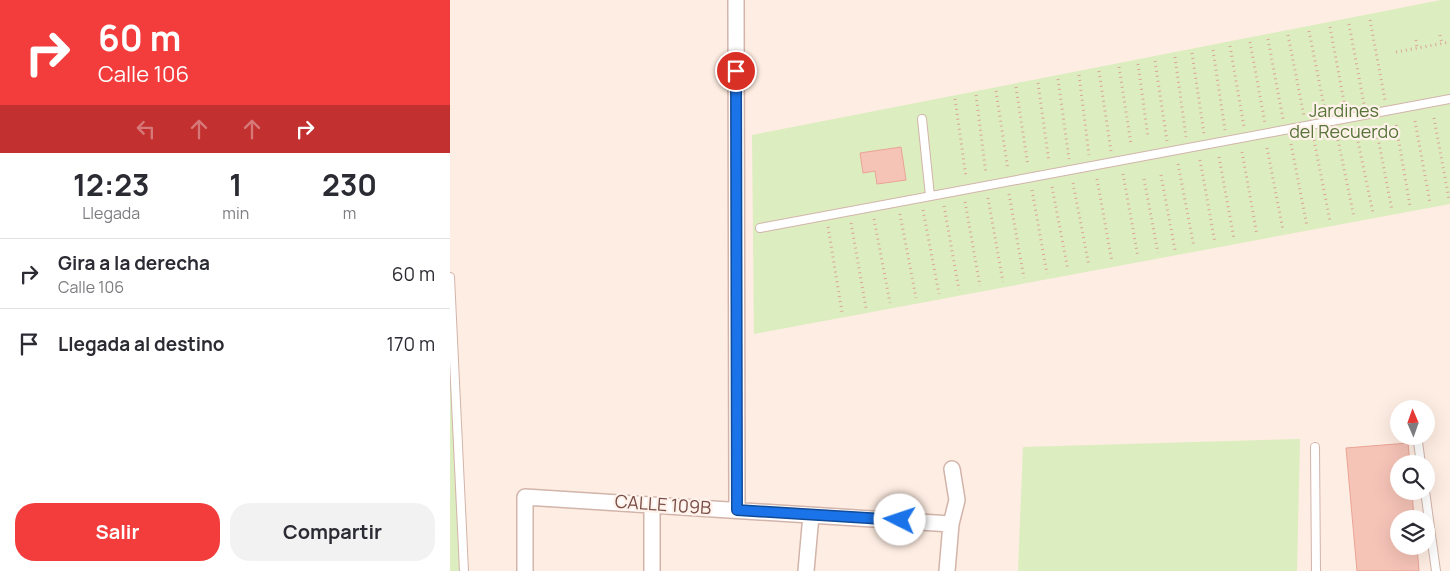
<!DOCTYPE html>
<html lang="es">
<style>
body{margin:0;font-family:Manrope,sans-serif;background:#f2f2f3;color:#2b2b33;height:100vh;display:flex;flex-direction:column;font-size:19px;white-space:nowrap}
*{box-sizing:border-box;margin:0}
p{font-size:16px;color:#7c7c81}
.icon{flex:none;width:28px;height:28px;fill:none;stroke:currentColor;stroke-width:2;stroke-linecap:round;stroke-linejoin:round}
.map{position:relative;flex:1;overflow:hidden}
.details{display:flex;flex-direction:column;background:#fff;width:450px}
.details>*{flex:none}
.top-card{background:#f33d3c;color:#fff;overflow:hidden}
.needle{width:32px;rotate:358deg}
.tools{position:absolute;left:940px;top:400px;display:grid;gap:10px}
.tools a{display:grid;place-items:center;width:45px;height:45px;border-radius:50%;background:#fff;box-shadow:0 5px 20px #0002;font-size:25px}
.pin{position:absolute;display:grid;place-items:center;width:42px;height:42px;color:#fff;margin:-21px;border:2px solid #fff;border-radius:50%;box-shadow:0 1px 5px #0007}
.me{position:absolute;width:55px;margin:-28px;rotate:274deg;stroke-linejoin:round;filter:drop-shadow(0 0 4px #0008)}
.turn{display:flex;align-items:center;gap:18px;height:105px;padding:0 15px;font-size:22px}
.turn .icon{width:65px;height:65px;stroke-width:2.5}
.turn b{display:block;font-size:35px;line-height:42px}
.lanes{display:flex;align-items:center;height:48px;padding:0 15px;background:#0003;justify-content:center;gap:25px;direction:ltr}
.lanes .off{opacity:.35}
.eta{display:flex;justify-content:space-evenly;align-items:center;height:85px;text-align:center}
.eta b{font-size:30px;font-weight:700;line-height:35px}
.primary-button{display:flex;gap:10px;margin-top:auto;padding:10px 15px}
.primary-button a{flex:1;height:58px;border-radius:20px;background:#f33d3c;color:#fff;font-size:20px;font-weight:700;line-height:58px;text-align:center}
.primary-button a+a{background:#f2f2f3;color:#2b2b33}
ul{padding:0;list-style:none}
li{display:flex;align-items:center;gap:15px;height:70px;padding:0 15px;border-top:1px solid #e1e1e2}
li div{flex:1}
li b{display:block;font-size:19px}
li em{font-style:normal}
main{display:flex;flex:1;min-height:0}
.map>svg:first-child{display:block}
.green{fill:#dcedbf}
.building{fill:#f6c3b7;stroke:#eaa496}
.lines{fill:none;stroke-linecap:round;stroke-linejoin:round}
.lane-casing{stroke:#d2b4aa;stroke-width:10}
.street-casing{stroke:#d2b4aa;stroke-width:18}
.path{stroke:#dba59a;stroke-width:3;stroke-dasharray:1 4;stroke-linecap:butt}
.lane{stroke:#fff;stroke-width:8}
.street{stroke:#fff;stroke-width:15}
.route-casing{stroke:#114b97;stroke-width:12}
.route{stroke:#1a73e8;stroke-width:9}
.labels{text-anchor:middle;stroke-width:4.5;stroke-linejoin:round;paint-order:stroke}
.park-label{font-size:18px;fill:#567338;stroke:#fff2ea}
.street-label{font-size:18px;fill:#784d46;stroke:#fff2ea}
</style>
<main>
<section class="details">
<div class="top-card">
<div class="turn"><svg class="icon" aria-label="right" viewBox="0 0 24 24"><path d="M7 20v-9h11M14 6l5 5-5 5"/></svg><div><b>60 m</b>Calle 106</div></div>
<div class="lanes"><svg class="icon off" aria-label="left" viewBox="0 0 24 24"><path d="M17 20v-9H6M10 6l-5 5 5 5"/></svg><svg class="icon off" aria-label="ahead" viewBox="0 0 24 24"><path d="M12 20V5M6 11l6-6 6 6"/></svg><svg class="icon off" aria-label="ahead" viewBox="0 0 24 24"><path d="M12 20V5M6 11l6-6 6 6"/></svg><svg class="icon" aria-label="right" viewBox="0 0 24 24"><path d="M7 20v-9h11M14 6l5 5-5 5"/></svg></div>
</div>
<div class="eta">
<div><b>12:23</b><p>Llegada</p></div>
<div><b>1</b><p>min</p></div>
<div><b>230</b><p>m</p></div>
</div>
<ul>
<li><svg class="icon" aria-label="right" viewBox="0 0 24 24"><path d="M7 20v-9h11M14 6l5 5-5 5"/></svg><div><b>Gira a la derecha</b><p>Calle 106</p></div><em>60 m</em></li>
<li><svg class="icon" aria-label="arrive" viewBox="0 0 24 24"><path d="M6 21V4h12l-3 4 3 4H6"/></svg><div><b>Llegada al destino</b></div><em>170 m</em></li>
</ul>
<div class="primary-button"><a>Salir</a><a>Compartir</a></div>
</section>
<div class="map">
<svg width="1000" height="571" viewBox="0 0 1000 571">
<rect width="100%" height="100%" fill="#feede2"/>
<path class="green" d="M991 0H1000V204L304 334 302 135Z
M0 360 11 571H0Z
M850 439 847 571H568L573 447Z"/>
<path class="building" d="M451 147 456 180 427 184 425 171 413 173 410 153Z
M958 443 960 464H949V491H962L964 519H949V546H967L969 571H907L896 448Z"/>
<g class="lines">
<g class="lane-casing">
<path id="lane" d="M472 119 480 196
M310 228 1000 99
M0 277 14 571
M968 442 971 464
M865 447 866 571
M975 491 986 571"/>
</g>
<g class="street-casing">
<path id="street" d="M286 0 287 510
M75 571V497L501 524
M202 571V505
M356 571 361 515
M497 571 501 524 507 500 502 469"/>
</g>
<path class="path" d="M920 20 935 100
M899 24 914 104
M880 27 895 107
M859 31 875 111
M838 35 854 116
M990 35 992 44
M818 39 833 119
M966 40 967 48
M800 42 815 123
M780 46 794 127
M763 50 775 130
M946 52 1000 42
M742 53 754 134
M725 57 736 137
M705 61 717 141
M688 64 698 137
M669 67 681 144
M649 71 661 151
M629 75 639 155
M608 79 619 159
M588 83 599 162
M566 87 578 166
M546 91 558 170
M526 95 536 174
M505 99 516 177
M984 118 999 199
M965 121 980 203
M946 125 960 206
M926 128 942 210
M906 132 923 213
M887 135 904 217
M864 140 880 221
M841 144 857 226
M817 148 833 230
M792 152 807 235
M769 157 784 239
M750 160 765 243
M728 164 744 247
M673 174 688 257
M711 175 725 250
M647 179 662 262
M694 179 708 253
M623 183 639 266
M602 187 618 270
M582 190 597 274
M559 194 574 278
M538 198 553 282
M515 202 530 286
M494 206 509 290
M473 210 489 294
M450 214 466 298
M424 219 440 303
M401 223 416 308
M378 227 392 312"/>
<use href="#lane" class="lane"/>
<use href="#street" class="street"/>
</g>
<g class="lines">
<g class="route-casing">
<path id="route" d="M286 71 287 510 450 520"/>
</g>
<use href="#route" class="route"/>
</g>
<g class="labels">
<g class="park-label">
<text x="894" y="117">Jardines<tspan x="894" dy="21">del Recuerdo</tspan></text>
</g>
<g class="street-label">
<text transform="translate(213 505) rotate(4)" y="6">CALLE 109B</text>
</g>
</g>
</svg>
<div class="tools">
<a><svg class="needle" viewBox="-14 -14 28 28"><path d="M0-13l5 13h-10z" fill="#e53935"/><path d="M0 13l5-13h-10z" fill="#7c7c81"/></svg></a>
<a><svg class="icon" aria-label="search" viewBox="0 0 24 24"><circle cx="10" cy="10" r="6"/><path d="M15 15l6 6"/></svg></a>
<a><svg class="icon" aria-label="layers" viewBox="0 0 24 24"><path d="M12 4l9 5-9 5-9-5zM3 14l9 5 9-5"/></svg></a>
</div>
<div class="pin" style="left:286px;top:71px;background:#d93025"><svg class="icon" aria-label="arrive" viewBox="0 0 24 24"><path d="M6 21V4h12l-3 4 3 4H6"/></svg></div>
<svg class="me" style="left:450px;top:520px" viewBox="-20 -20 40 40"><circle r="19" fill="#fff"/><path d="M0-13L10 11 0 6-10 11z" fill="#1a73e8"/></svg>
</div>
</main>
